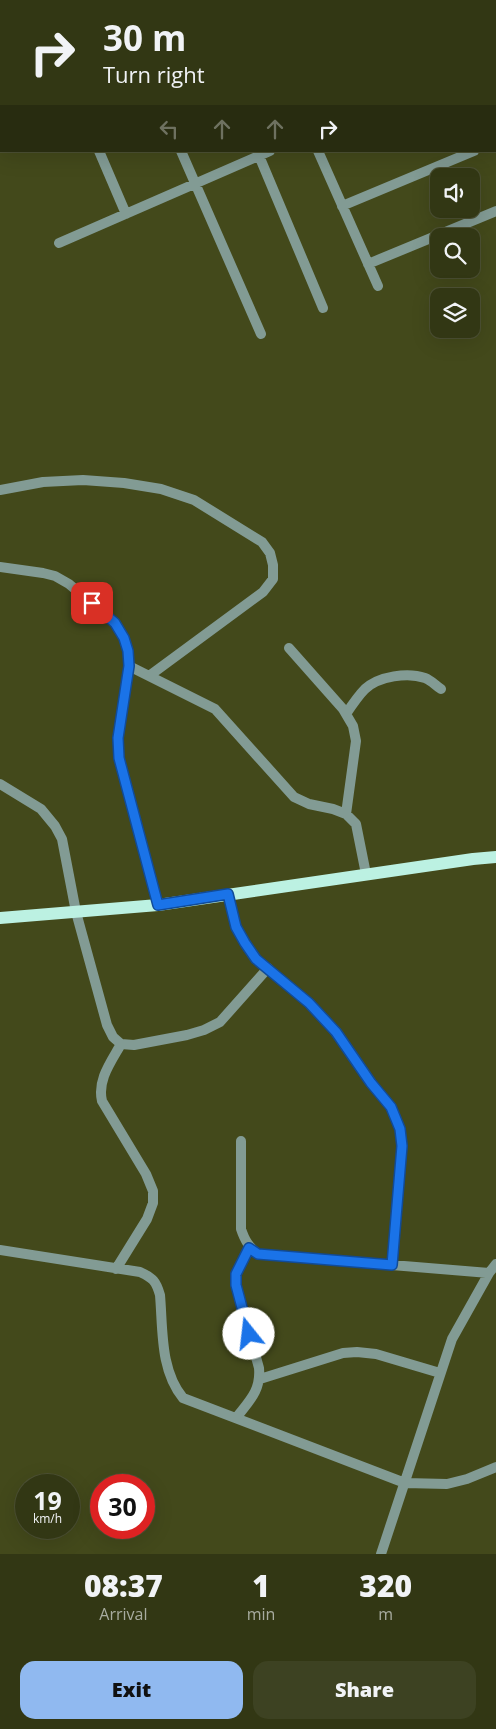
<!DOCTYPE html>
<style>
body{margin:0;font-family:"Open Sans",sans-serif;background:#3d4222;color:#f1f3f6;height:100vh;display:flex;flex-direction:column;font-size:19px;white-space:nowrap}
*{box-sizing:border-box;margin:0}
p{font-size:16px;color:#a8aca0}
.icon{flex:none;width:28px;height:28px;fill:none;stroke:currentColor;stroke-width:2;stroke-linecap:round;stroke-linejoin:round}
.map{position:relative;height:1554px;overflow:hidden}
.sheet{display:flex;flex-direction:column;background:#323714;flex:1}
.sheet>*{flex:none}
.top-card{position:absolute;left:0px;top:0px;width:496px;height:152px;box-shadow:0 5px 20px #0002,0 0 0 1px #4d5134;background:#323714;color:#f1f3f6;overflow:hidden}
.fabs{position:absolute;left:430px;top:168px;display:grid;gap:10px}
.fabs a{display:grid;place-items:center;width:50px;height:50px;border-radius:10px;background:#323714;box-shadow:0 5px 20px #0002,0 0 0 1px #4d5134;font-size:25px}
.speed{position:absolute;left:15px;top:1474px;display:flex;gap:10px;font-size:25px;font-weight:700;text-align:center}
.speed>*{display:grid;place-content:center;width:65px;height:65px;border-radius:50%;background:#323714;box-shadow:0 5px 20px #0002,0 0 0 1px #4d5134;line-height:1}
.speed small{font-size:12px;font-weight:400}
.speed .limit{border:8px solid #d22;background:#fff;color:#111}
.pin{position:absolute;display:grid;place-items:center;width:42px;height:42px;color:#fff;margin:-21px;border-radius:10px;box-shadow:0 2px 8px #0006}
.me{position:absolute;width:55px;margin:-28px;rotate:344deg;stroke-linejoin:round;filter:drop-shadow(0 0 4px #0008)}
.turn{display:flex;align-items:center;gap:18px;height:105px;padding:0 20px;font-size:22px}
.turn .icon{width:65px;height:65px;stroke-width:2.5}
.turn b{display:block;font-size:35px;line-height:42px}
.lanes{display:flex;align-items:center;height:48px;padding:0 20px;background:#0003;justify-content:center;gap:25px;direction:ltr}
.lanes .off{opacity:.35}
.eta{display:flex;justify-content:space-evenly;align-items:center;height:85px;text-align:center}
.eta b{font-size:30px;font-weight:800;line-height:35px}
.button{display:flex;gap:10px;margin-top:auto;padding:10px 20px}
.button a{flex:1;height:58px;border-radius:15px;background:#90b9f0;color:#111;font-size:20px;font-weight:800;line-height:58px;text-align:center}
.button a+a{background:#3d4222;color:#f1f3f6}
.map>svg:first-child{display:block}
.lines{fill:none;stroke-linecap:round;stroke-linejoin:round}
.minor{stroke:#829b94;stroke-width:10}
.primary{stroke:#bcf1e2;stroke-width:12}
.route-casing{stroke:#114b97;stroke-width:12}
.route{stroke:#1a73e8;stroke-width:9}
</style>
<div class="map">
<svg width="496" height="1554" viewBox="0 0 496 1554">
<rect width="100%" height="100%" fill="#43491b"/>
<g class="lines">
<path class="minor" d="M46 0V1
M490 0 491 1
M268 1 271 0
M495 12 496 14
M495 67H496
M0 84 1 87
M0 112H1
M495 143 496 142
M99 151 126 214
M181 151 261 334
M257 151 323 308
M318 151 378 286
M342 206 474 151
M59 243 270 151
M368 264 496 211
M0 490 43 482 83 480 124 483 161 489 194 500 262 542 270 553 273 565V579L263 592 149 676
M0 567 43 573 55 576 69 584 115 623 124 638 128 651 129 666 118 738 119 758 158 905
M289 648 343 709 353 726 356 741 346 814
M129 666 215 709 294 797 309 804 333 809 346 814 356 824 366 874
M346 714C352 705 358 696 365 689 379 676 408 672 425 678 431 680 436 686 441 689
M0 784 41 809 55 826 62 839 76 912 107 1025 113 1037 121 1044 134 1045 187 1035 204 1030 220 1022 268 968
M228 894 236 927 245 943 256 959 309 1003 336 1032 371 1083 391 1107 400 1129 402 1146 392 1265
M241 1141V1229C245 1241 249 1247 258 1254L489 1273
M0 1250 140 1272C153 1278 156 1281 160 1295 163 1330 160 1370 183 1398L405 1483 447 1484 467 1479 496 1467
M116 1269 147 1219 153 1203V1191L146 1174 102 1101C97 1080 111 1062 121 1044
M260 1379 343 1353 357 1352 376 1354 440 1373
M236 1418C249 1401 261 1391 259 1368L236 1285V1274L249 1248
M381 1554 452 1339 489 1273 496 1264"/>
<path class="primary" d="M0 918 158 905 473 859 496 857"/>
</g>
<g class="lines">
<g class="route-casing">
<path id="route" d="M92 603 115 623 124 638 128 651 129 666 118 738 119 758 158 905 228 894 236 927 245 943 256 959 309 1003 336 1032 371 1083 391 1107 400 1129 402 1146 392 1265 258 1254 249 1248 236 1274V1285L249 1334"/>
</g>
<use href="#route" class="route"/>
</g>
</svg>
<div class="fabs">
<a><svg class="icon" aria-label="sound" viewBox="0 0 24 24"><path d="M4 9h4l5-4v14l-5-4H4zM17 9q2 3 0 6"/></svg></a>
<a><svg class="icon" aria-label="search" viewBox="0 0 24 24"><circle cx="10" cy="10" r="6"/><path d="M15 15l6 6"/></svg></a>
<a><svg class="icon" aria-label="layers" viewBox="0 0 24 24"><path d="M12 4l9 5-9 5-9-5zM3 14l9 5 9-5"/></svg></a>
</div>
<div class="speed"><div>19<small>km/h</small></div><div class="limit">30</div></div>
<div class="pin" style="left:92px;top:603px;background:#d93025"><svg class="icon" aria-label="arrive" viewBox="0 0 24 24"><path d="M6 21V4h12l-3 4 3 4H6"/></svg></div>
<svg class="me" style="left:249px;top:1334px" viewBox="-20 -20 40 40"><circle r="19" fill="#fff"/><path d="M0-13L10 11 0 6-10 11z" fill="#1a73e8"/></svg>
<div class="top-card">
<div class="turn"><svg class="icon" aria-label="right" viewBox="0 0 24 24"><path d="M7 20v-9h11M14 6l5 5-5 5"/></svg><div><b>30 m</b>Turn right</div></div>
<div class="lanes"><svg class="icon off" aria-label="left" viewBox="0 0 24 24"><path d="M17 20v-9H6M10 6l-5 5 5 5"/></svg><svg class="icon off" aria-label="ahead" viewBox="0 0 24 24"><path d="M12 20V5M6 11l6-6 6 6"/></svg><svg class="icon off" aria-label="ahead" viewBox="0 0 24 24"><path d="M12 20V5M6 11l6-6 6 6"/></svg><svg class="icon" aria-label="right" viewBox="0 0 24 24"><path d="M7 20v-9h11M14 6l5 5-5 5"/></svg></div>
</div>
</div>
<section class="sheet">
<div class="eta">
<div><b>08:37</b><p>Arrival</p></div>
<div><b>1</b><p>min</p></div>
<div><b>320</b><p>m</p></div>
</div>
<div class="button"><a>Exit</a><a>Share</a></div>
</section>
